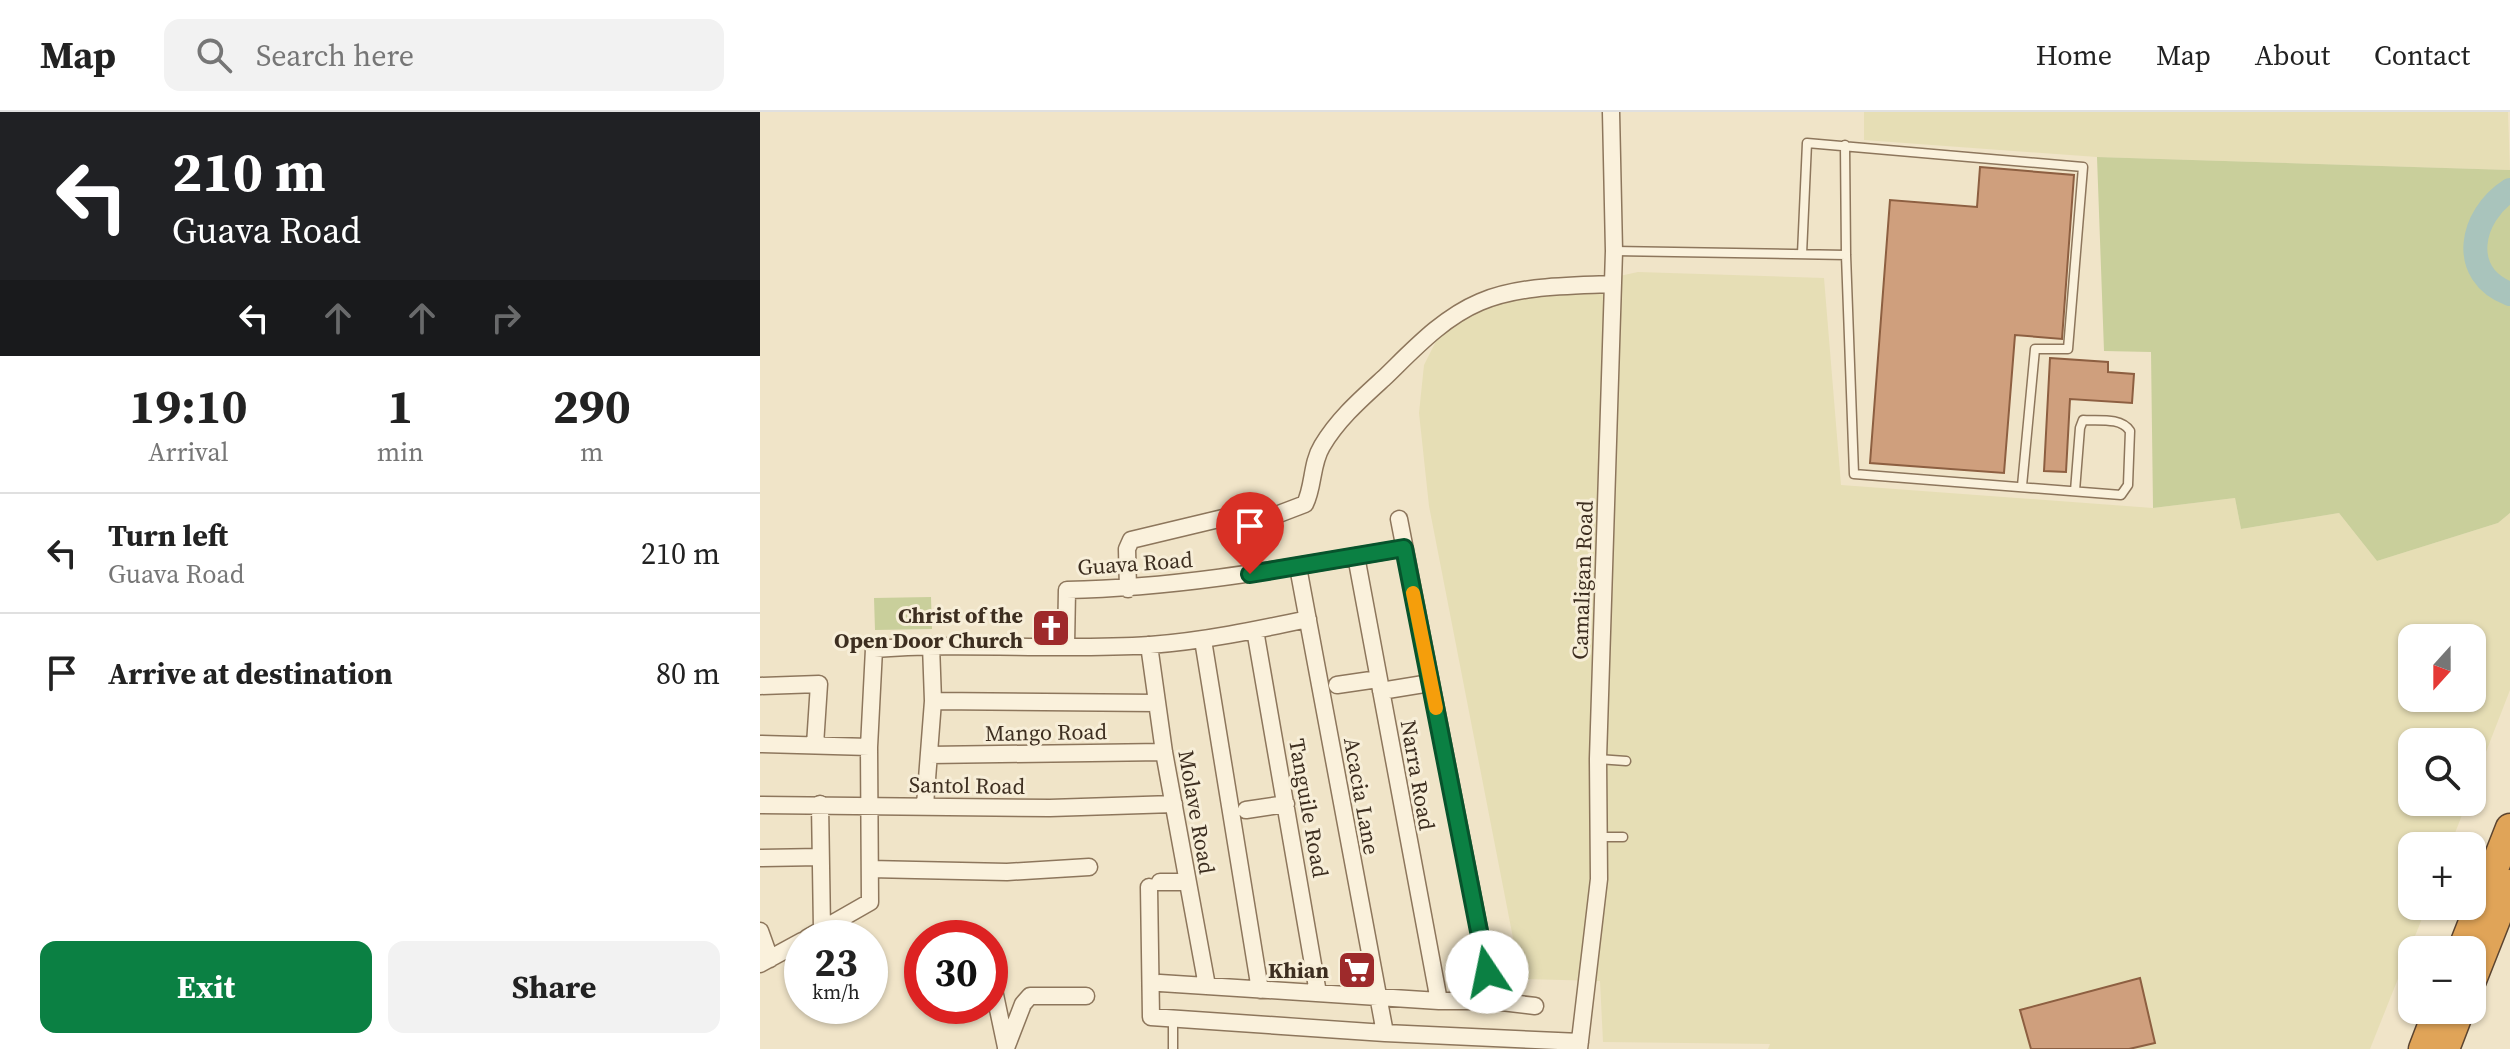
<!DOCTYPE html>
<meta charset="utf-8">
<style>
body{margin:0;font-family:"Source Serif 4",serif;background:#f2f2f2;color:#222;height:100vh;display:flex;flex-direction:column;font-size:30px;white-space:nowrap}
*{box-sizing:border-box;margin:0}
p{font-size:26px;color:#767676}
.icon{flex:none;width:44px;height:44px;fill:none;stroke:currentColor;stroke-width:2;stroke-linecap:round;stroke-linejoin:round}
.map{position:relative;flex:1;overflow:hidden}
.panel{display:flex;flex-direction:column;background:#fff;width:760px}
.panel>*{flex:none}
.banner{background:#202124;color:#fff;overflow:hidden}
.needle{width:52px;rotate:201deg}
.controls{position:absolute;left:1638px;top:512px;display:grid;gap:16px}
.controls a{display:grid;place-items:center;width:88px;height:88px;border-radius:16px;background:#fff;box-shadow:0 2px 6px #0004;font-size:40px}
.speed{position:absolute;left:24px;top:808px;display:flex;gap:16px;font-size:40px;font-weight:700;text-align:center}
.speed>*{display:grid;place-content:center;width:104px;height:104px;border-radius:50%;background:#fff;box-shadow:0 2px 6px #0004;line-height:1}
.speed small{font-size:20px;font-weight:400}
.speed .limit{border:12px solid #d22;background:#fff;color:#111}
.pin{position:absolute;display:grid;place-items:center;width:68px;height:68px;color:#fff;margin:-82px -34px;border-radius:50% 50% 50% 0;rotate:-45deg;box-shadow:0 0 8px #0007}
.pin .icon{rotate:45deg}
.me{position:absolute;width:88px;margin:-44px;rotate:349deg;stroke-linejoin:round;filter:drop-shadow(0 0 6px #0008)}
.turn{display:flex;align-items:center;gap:28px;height:168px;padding:0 40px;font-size:36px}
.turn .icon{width:104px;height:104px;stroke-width:2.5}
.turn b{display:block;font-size:56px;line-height:68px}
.lanes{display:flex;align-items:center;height:76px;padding:0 40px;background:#0003;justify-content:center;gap:40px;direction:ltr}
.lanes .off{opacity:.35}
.eta{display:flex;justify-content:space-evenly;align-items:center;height:136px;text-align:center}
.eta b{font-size:48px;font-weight:700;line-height:56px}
.primary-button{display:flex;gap:16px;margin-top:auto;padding:16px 40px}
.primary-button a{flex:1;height:92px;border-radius:16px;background:#0b8043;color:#fff;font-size:32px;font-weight:700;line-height:92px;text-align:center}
.primary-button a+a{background:#f2f2f2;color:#222}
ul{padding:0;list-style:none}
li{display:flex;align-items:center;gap:24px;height:120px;padding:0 40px;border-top:2px solid #e0e0e0}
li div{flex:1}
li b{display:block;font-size:30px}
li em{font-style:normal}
header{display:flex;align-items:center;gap:48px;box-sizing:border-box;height:112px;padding:0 40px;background:#fff;border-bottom:2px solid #e0e0e0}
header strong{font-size:38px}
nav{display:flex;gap:44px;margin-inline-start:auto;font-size:28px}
.search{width:560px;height:72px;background:#f2f2f2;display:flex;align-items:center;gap:20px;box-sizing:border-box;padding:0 28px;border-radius:16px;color:#767676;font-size:30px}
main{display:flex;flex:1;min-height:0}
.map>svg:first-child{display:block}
.farmland{fill:#e6deb5;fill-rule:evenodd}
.green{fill:#c9cf9b}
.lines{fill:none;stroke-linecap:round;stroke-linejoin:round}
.river{stroke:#a9c4bc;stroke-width:24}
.building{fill:#cf9f7d;stroke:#8d5f41;stroke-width:2}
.service-casing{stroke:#8d765c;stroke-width:11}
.minor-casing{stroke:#8d765c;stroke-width:19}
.motorway-casing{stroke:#5b4430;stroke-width:31}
.service{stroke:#faf1dc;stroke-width:8}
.minor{stroke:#faf1dc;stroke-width:16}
.motorway{stroke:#e0a458;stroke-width:28}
.route-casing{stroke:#07532c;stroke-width:20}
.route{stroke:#0b8043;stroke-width:14}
.slow{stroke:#f59e0b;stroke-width:14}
.labels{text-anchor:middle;stroke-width:6;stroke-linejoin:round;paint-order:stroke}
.street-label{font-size:22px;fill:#3d2e20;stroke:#f7eed8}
.poi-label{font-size:22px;font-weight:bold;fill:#3d2e20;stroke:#f7eed8;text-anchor:end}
</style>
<header>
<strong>Map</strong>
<div class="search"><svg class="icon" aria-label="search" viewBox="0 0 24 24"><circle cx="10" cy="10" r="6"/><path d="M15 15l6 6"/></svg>Search here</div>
<nav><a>Home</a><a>Map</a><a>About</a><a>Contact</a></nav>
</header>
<main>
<section class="panel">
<div class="banner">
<div class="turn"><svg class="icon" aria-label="left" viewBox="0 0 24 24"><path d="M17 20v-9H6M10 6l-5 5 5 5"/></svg><div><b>210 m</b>Guava Road</div></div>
<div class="lanes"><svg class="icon" aria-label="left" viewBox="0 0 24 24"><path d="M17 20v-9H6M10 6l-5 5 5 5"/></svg><svg class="icon off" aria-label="ahead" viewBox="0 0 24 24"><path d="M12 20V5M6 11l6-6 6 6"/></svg><svg class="icon off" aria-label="ahead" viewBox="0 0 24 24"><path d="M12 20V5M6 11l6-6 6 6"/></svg><svg class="icon off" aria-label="right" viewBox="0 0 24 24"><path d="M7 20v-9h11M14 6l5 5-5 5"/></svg></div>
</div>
<div class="eta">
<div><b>19:10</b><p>Arrival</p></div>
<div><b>1</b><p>min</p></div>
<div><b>290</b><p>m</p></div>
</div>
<ul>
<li><svg class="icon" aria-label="left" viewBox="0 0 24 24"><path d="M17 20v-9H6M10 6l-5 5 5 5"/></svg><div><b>Turn left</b><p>Guava Road</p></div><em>210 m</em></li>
<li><svg class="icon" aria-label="arrive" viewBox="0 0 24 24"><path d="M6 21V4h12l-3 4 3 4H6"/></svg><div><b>Arrive at destination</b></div><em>80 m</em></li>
</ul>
<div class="primary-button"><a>Exit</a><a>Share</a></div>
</section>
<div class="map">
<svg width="1750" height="937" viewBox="0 0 1750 937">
<rect width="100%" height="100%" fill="#f0e4c8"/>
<path class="farmland" d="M1104 0H1748L1750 58 1337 45 1104 28Z
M878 160 1064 166 1081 373 1393 396 1475 386 1481 417 1579 401 1617 449 1738 411 1750 401V578L1712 676V630H1652V690H1707L1690 734H1652V794H1667L1610 937H1008L1010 932 843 930 840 869 761 867 669 394 659 301 664 253 676 229 711 199 742 182 827 171ZM1652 526H1712V586H1652Z"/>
<path class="green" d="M1337 45 1750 58V401L1738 411 1617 449 1579 401 1481 417 1475 386 1393 396 1391 240 1344 239Z
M171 485 172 517 115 518 114 486Z"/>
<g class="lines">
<path class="river" d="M1750 78C1710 104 1698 162 1750 182"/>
</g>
<path class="building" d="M1220 55 1314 63 1302 227 1255 223 1244 361 1110 351 1130 88 1217 95Z
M1290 246 1348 250V260L1374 262 1372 291 1310 287 1306 360 1284 359Z
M1380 866 1395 931 1369 937H1271L1260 898Z"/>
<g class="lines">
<g class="service-casing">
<path id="service" d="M1085 33 1086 143 1094 362 1361 383 1368 373 1370 319C1361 305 1338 309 1323 308L1320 316 1315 379
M854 139 1086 143
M1042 142 1047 31 1323 55 1308 237H1275L1262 374
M838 647 866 649
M839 725H863
M413 937V907"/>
</g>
<g class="minor-casing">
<path id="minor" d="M511 405 545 392C554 374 551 352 562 334 578 307 601 287 624 266 653 238 682 206 720 190 760 173 810 174 853 172
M639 407 733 889
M596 444 679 889
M538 455 625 921
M368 477 367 437 371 428 463 406
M495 518 558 881
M443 528 500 878
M389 533 404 640 447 874
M306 534 307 478C421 476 532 455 644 436
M577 573 618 567
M0 574 59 572 55 633
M621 579 670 571
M173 589 397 591
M0 632 109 635
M169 643 404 640
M60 692 62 817
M0 693 290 696 414 692
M165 693 173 589 171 533
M486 698 526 692
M0 746 60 745
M110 757 247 760 329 755
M400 770H427
M389 775 391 905 625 921 820 930
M0 819 10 847
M47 826 110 790 109 635 114 537C206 530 298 539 390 533 444 529 496 518 548 507
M0 852 42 829
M400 871 679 889H733L775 894
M230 874 234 878 246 935
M246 936 263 892 270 884H326
M819 937 839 767 838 647 854 139 851 0"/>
</g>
<g class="motorway-casing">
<path id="motorway" d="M1702 838 1750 716
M1712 868 1750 772
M1663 937 1678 898
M1685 937 1700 898"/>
</g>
<use href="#service" class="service"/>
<use href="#minor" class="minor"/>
<use href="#motorway" class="motorway"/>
</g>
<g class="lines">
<g class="route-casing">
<path id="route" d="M490 462 644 436 727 860"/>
</g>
<use href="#route" class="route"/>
<path class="slow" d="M653 481 676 596"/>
</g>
<defs>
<g id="church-square" transform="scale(2)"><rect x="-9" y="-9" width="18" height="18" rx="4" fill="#9e2a2b" stroke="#f7eed8"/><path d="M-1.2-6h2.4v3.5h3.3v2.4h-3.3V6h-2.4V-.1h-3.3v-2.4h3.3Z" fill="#fff"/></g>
<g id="supermarket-square" transform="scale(2)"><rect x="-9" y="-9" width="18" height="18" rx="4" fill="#9e2a2b" stroke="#f7eed8"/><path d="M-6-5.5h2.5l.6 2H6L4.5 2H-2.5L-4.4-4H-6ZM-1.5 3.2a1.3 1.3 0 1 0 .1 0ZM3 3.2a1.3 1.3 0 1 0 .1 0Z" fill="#fff"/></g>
</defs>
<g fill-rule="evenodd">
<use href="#church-square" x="291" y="516"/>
<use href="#supermarket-square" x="597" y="858"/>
</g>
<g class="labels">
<g class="street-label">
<text transform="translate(375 451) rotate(-4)" y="8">Guava Road</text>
<text transform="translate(822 468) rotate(-88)" y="8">Camaligan Road</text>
<text transform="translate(286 620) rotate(-1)" y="8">Mango Road</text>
<text transform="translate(658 663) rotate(80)" y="8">Narra Road</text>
<text transform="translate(207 673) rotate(1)" y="8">Santol Road</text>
<text transform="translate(602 684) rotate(80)" y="8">Acacia Lane</text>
<text transform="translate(549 696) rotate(80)" y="8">Tanguile Road</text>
<text transform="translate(437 700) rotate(80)" y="8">Molave Road</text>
</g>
<g class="poi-label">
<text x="263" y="511">Christ of the<tspan x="263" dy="25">Open Door Church</tspan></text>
<text x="569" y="866">Khian</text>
</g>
</g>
</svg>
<div class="controls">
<a><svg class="needle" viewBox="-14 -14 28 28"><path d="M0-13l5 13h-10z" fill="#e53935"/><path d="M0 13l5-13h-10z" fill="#767676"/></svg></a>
<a><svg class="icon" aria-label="search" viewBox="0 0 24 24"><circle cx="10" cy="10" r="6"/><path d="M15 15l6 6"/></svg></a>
<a>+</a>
<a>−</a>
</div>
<div class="speed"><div>23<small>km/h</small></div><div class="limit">30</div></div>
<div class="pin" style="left:490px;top:462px;background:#d93025"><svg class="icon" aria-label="arrive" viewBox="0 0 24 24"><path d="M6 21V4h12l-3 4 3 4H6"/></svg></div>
<svg class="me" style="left:727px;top:860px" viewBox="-20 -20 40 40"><circle r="19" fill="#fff"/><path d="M0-13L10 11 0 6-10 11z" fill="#0b8043"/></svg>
</div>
</main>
